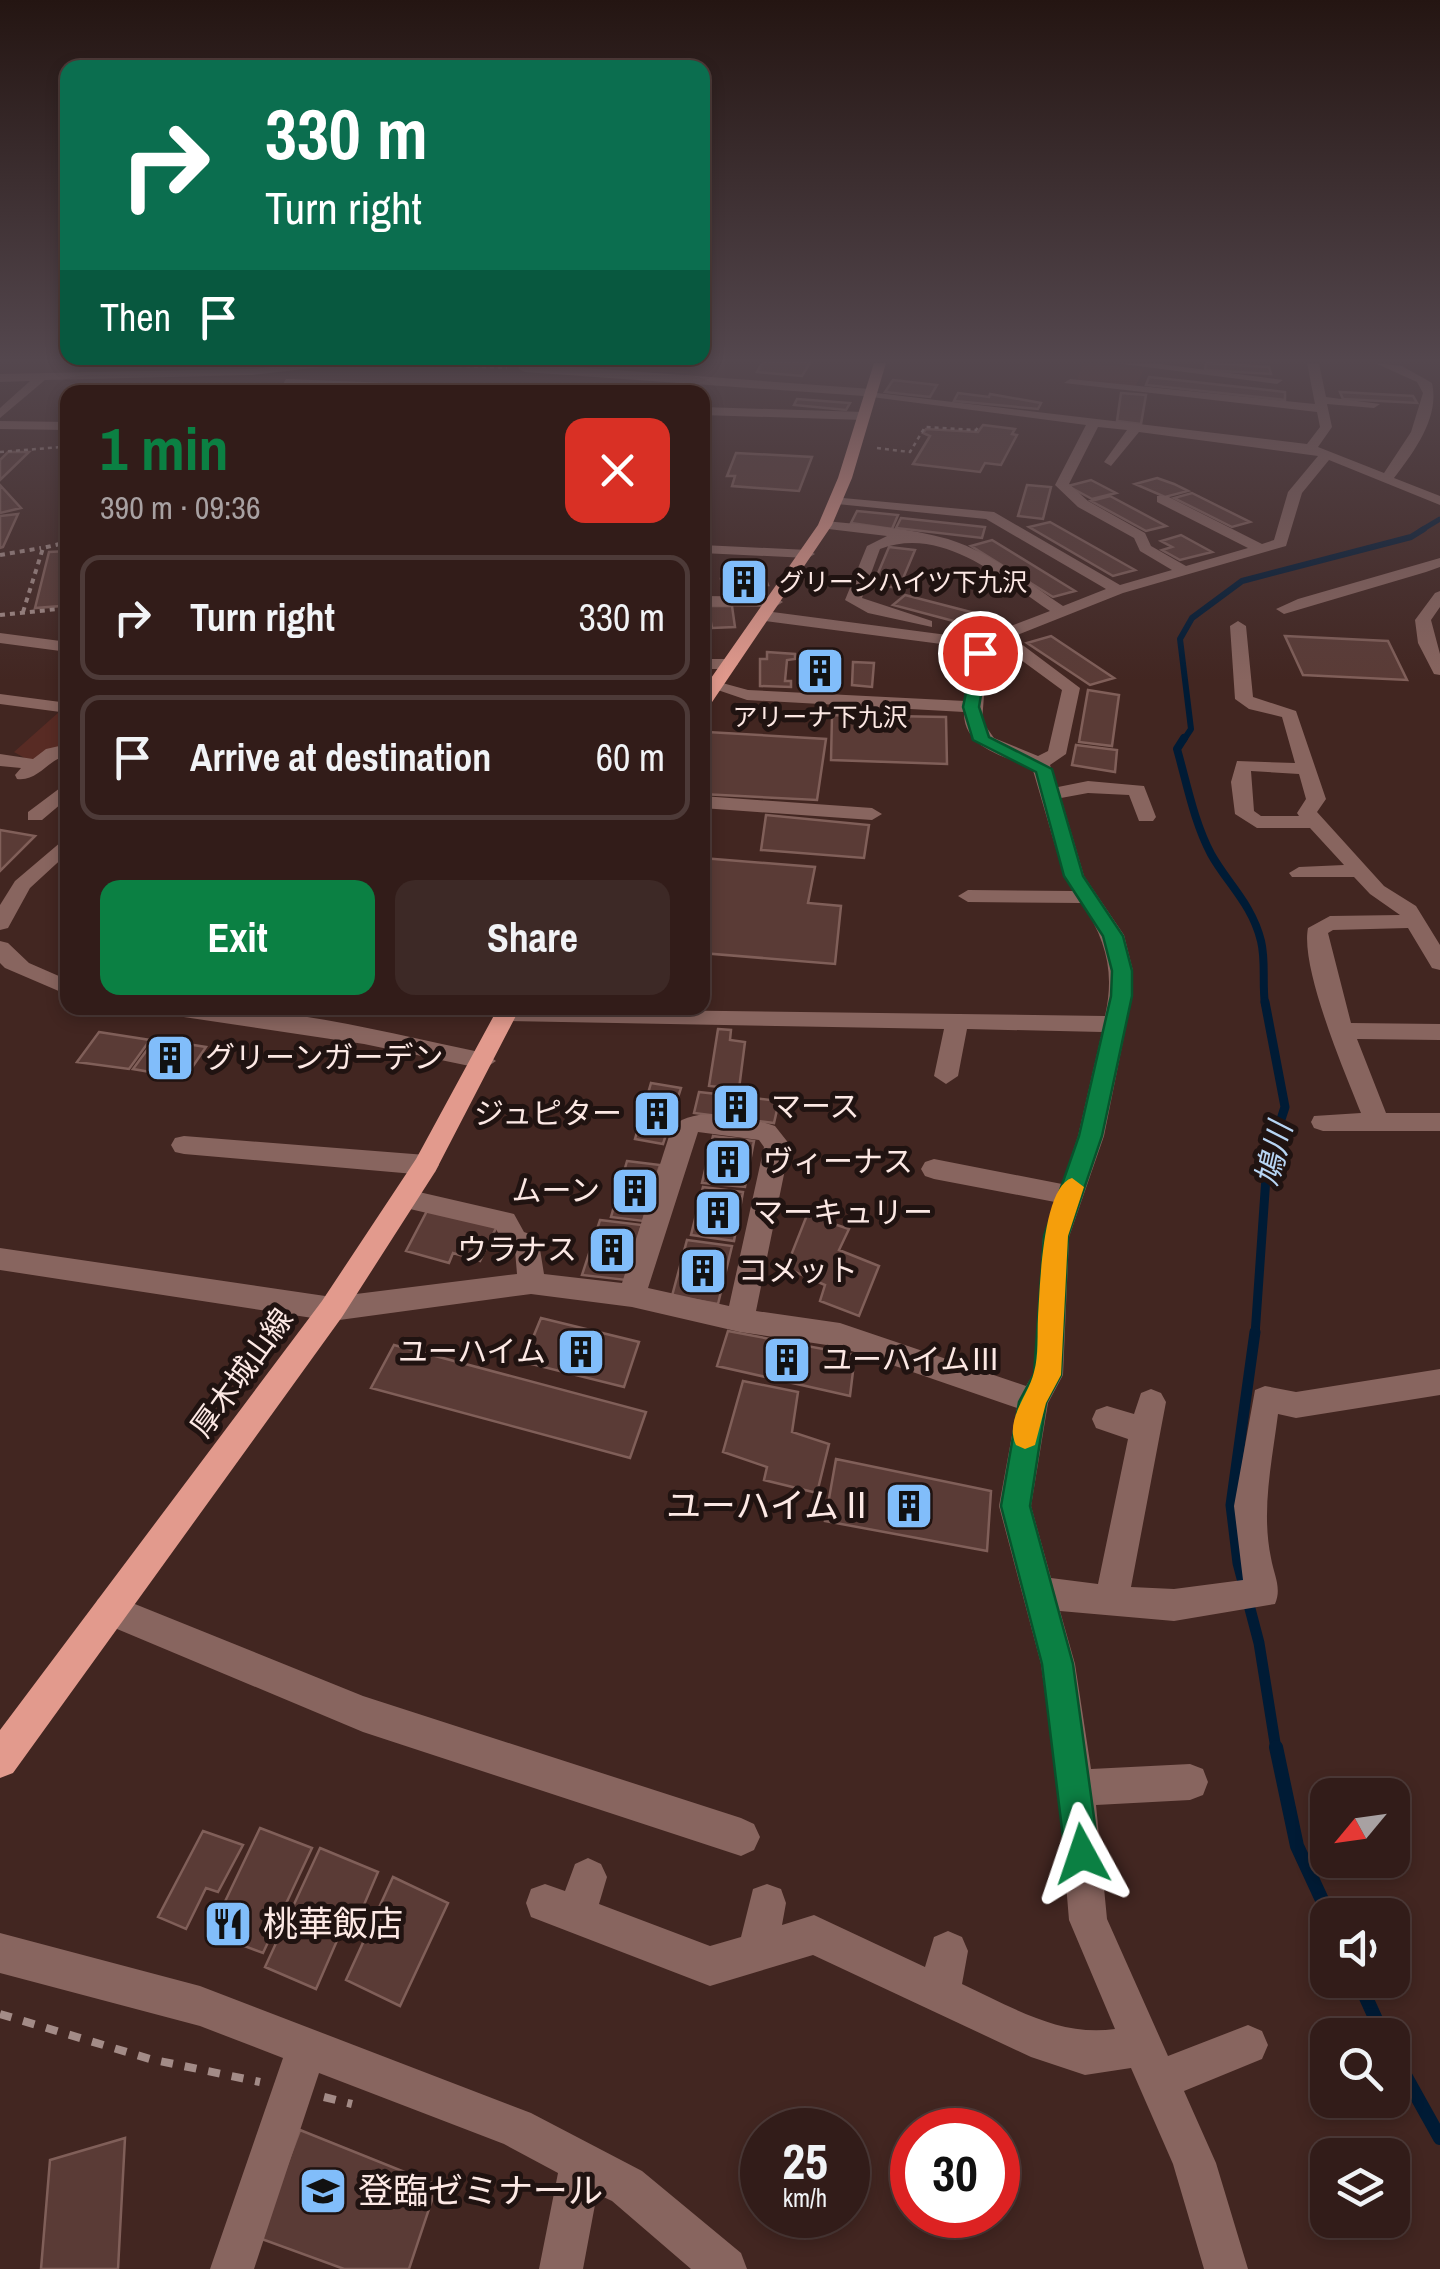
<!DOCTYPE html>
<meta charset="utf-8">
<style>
body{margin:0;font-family:"Archivo Narrow","Noto Sans JP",sans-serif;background:#3d2926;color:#f1f3f6;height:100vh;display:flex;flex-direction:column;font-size:38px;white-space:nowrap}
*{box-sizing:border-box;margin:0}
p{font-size:32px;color:#a8a1a2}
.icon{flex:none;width:55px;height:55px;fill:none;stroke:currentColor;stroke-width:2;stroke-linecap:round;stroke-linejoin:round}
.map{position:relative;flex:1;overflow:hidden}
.sheet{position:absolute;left:60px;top:385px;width:650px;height:630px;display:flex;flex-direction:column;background:#321c19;border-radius:20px;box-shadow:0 5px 15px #0003,0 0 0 2px #4d3a38}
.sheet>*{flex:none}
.guide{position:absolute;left:60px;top:60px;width:650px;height:305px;border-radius:20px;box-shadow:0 5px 15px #0003,0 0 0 2px #4d3a38;background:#0b6e4f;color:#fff;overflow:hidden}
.needle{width:65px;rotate:241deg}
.fabs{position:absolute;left:1310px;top:1778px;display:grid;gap:20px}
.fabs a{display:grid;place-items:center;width:100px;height:100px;border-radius:20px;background:#321c19;box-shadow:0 5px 15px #0003,0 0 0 2px #4d3a38;font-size:50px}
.speed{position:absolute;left:740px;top:2108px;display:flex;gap:20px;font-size:50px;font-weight:700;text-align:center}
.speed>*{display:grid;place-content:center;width:130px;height:130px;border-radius:50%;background:#321c19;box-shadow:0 5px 15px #0003,0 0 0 2px #4d3a38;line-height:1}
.speed small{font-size:25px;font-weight:400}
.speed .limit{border:15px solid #d22;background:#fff;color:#111}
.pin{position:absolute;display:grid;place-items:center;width:85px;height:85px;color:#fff;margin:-42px;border:5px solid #fff;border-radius:50%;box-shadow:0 2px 10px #0007}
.me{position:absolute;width:110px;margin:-55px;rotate:355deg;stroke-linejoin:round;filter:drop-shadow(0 0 8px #0008)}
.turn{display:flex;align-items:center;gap:35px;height:210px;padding:0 40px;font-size:45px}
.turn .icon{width:130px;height:130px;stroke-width:2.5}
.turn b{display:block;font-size:70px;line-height:85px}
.then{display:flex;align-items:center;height:95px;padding:0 40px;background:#0003;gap:20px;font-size:38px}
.round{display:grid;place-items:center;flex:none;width:105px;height:105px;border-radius:20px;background:#3d2926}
.head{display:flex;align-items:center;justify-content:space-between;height:170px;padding:0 40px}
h1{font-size:60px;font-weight:700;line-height:75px;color:#0b8043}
.cta{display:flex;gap:20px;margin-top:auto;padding:20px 40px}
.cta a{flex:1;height:115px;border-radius:20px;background:#0b8043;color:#fff;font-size:40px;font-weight:700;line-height:115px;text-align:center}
.cta a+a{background:#3d2926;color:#f1f3f6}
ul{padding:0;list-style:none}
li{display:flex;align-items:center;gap:30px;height:125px;margin:0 20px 15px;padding:0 20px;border:5px solid #4d3a38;border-radius:20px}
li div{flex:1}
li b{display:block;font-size:38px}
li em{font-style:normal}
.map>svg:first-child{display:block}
.green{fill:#582b24}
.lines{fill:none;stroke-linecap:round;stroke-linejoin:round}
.stream-far5{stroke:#001b35;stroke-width:5}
.stream-far4{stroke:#001b35;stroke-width:6}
.stream-far3{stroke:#001b35;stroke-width:8}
.stream-far2{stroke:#001b35;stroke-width:9}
.stream-far1{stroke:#001b35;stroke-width:11}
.stream{stroke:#001b35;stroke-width:14}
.building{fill:#5a3b36;stroke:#805f59;stroke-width:2.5}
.path-far2{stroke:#a38b87;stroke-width:2.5;stroke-dasharray:4 4;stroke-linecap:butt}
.path-far1{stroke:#a38b87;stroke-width:4;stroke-dasharray:5 5;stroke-linecap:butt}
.path{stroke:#a38b87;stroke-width:8;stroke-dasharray:12 12;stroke-linecap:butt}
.minor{fill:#88655f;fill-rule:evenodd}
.major{fill:#e29a8d;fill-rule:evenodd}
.route{fill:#0b8043;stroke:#07532c;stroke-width:2.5}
.slow{fill:#f59e0b}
.labels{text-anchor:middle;stroke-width:10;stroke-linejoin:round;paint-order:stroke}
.far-poi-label{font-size:25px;fill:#fce8e4;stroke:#201311;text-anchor:start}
.poi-label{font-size:30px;fill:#fce8e4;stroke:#201311;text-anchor:start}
.street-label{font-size:30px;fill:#fce8e4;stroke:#201311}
.water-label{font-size:32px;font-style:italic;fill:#b7d5f4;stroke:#201311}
.near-poi-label{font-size:35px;fill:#fce8e4;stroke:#201311;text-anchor:start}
</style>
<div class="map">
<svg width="1440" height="2269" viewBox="0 0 1440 2269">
<rect width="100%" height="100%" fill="#422621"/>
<path class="green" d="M1083 363 1144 369 1135 387 1077 381Z
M59 712H67V749L37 765 14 752Z"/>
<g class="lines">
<path class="stream-far5" d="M1420 531 1440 519"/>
<path class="stream-far4" d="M1183 741 1191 729 1180 639 1192 618 1242 581 1411 537 1424 529"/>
<path class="stream-far3" d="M1184 738 1177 749C1187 784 1194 822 1211 854 1227 883 1252 904 1261 941 1266 961 1262 984 1265 1004"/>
<path class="stream-far2" d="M1255 1335 1267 1163 1285 1107 1265 1002"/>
<path class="stream-far1" d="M1255 1332 1231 1505 1238 1563 1259 1643 1276 1749"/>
<path class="stream" d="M1276 1747 1297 1846 1329 1915
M1358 1980 1383 2035
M1392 2052 1440 2138"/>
</g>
<path class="building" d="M762 363H810L802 376 757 372Z
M1206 363 1269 367 1271 374 1205 370Z
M1149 377 1285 392V400L1146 385Z
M893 380 937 385 930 397 885 392Z
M1340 392 1413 396 1417 403 1343 399Z
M958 393 989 397 990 394 1041 403 1038 409 954 401Z
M1121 393 1146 395 1141 424 1117 421Z
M797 399 850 403 846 410 794 405Z
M983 425 1015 429 1012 434 1017 435 1001 465 985 463 980 472 913 464 930 436 923 433 926 429 978 432Z
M8 452H29L0 480V460Z
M736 453 812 457 799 491 732 486 735 476H727Z
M1157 478 1174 484 1188 491 1165 497 1135 484Z
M1091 480 1116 493 1092 499 1068 486Z
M0 485 21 508 0 513Z
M1027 485 1051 487 1043 519 1018 516Z
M1192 493 1250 522 1232 527 1174 498Z
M1110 496 1166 526 1146 531 1091 501Z
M857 511 898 515 892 529 851 523Z
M18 514 3 547 0 548V516Z
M901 518 985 527 982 538 896 528Z
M1050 522 1135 570 1113 576 1029 527Z
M1181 535 1212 552 1180 560 1162 550 1172 547 1161 541Z
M992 540 1075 591 1053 597 971 546Z
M889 547 915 550 899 588 873 585Z
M68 551V580L61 606 35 608 49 552Z
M765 577 768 585 722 586 721 579Z
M758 587 760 595 751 598H727L724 588Z
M905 595 990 617 980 628 893 605Z
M708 606H732L735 627 712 628Z
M1051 636 1114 678 1090 685 1027 643Z
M1285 636 1388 641 1407 680 1303 675Z
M767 652 795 654V659L787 660 785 681H791V687L760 686V659H767Z
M804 654 839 656 838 688 801 687Z
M853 662 874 663 872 687 852 685Z
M1088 690 1119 695 1112 746 1079 742Z
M832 715 946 717 947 764 831 760Z
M707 732 826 739 817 800 702 794Z
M1076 745 1117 750 1115 772 1072 765Z
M766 815 869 825 864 858 761 850Z
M0 830 35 836 0 871Z
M702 858 815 867 808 903 841 906 835 964 702 953Z
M718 1029 731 1030 730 1040 745 1042 739 1089 709 1086Z
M99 1032 150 1040 129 1069 77 1062Z
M155 1039 206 1047 185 1078 133 1069Z
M651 1083 681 1088 663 1144 635 1139Z
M699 1092 779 1101 774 1123 694 1113Z
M713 1136 754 1141 745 1187 702 1183Z
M627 1161 660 1165 643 1221 611 1217Z
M703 1187 743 1192 734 1241 691 1235Z
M428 1209 497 1226 480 1261 453 1253 449 1263 406 1251Z
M807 1215 849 1229 839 1250 879 1266 859 1316 820 1301 825 1285 786 1268Z
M600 1220 642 1225 626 1280 582 1275Z
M687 1240 732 1246 718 1304 672 1296Z
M541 1318 639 1342 624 1387 523 1362Z
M728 1331 855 1355 850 1396 717 1366Z
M394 1345 646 1412 630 1458 371 1388Z
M743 1381 798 1392 792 1432 829 1444 817 1493 764 1480 767 1467 723 1452Z
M836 1459 991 1491 987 1551 825 1521Z
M260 1828 312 1848 263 1953 210 1933Z
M203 1831 243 1845 218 1892 206 1888 186 1929 158 1917Z
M320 1848 378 1872 352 1933 339 1936 316 1989 265 1967Z
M393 1877 448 1903 400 2006 346 1980Z
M300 2130 437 2185 409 2269H344L259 2238Z
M125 2138 118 2269H41L50 2160Z"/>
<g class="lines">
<path class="path-far2" d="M386 363 507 368
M877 448 910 452 925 427 976 430 979 426
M0 452 61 447
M68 484 60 494 68 527"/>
<path class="path-far1" d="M0 555 41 548
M23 612 43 548 68 542
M0 615 68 608"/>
<path class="path" d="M0 2014 150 2059 260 2082
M324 2097 352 2104"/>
<path class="minor" d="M311 363H355L252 375 45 380 0 418V408L30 381 0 382V374L252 369Z
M519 363 871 389 877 393 1307 444 1320 427 1317 412 1064 383 1070 379 1315 404 1307 363H1319L1326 397 1380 404 1374 408 1327 404 1332 427 1318 447 1384 473 1411 432 1423 393 1417 382 1375 363 1402 366 1432 383C1440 417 1414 452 1394 478L1440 496V505L1329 460 1302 493 1286 546 1123 593 1012 637 1080 688 1066 754 1050 765 1058 787 1088 781 1144 786 1156 817 1153 821H1139L1129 795 1088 793 1061 798 1084 876 1124 935 1133 971 1132 996 1104 1136 1069 1237 1063 1375 1048 1403 1031 1506 1051 1578 1098 1584 1128 1439 1096 1428 1092 1419 1096 1410 1107 1406 1134 1414 1141 1393 1151 1389 1161 1393 1166 1402 1131 1587 1174 1589 1243 1580 1234 1506 1255 1390 1265 1386 1296 1392 1440 1369V1395L1296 1418 1278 1414C1272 1462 1261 1510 1271 1558 1274 1575 1282 1588 1275 1604L1174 1621 1060 1611 1075 1664 1091 1769 1190 1764 1203 1769 1208 1782 1203 1795 1190 1800 1096 1805 1107 1919 1168 2056 1248 2025 1262 2031 1268 2045 1262 2059 1184 2091 1216 2163 1248 2269H1204L1173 2164 1131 2068 1085 2075 1031 2057 813 1955 710 1986 531 1917 526 1903 531 1889 545 1884 565 1891 575 1864 588 1858 601 1864 607 1877 599 1904 710 1946 741 1937 753 1889 767 1884 781 1889 786 1903 782 1925 814 1915 925 1967 934 1937 948 1931 962 1937 968 1951 962 1984C1012 2007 1059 2037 1115 2029L1069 1920 1058 1788 1041 1664 999 1506 1017 1408 840 1347 740 1332 632 1307 531 1294 332 1321 0 1270V1248L332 1297 517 1274 515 1250 505 1246 496 1229 397 1206 393 1199 397 1192 406 1189 514 1214 524 1232 538 1237 544 1274 622 1283 671 1130C688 1103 748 1117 775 1126L790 1145 756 1311 840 1323 1026 1386 1034 1373 1043 1237 1055 1202 934 1179 925 1176 921 1169 925 1162 934 1159 1062 1184 1078 1136 1102 1032 967 1029 958 1076 946 1084 934 1076 944 1029 506 1021 495 1013 498 1008 1105 1016C1115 971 1106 941 1082 903L968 902 958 896 968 890 1073 891 1064 876 1032 767C1005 757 963 748 964 712L747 700 706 686 715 681 748 690 965 701 972 648 765 621 757 616 765 611 970 638 985 636 1050 611C1001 578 942 525 880 549L862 598 932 621V627L868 613 845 600 867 546 887 536 820 528V522L825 521C867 525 908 528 948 539 990 552 1027 582 1063 606L1106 589 986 519 837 504 832 503V497L994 512 1120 585 1172 570 1140 551 1134 538 1078 507 1055 485 1086 425 864 396 525 372 519 369ZM1098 427 1127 430 1104 462 1111 466 1139 432 1318 456 1288 492 1274 540 1262 544 1167 496H1157V502L1248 548 1186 566 1151 546 1145 533 1088 501 1069 484ZM998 643 1062 690 1048 751 1038 756 994 738 982 721 988 646ZM698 1132 759 1140 764 1147 729 1306 648 1288Z
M1115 363H1153L1283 380 1277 384Z
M286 379 443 385 454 392 282 386Z
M499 386 548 388 554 392H495Z
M702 407 864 412 870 416 864 420 702 415Z
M0 421 68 422V430L0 429Z
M702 545 808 550 815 554 808 558 702 553Z
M1440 558V567L1426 572 1284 614 1276 609 1298 599Z
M1440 591V607L1431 620 1440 654V675L1434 674 1418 643 1415 620 1435 593Z
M702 596 775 597 783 602 775 607 702 606Z
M1238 621 1246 626 1253 697 1296 711 1326 799 1317 812 1384 886 1416 906 1440 945V970L1432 968 1408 928 1333 930 1328 933 1351 1023 1440 1024V1040L1357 1039 1386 1113H1440V1131H1323L1314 1128 1311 1122 1314 1116 1361 1113C1345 1073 1300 968 1308 928L1330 916 1400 915 1370 894 1354 877H1292L1289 873 1299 867 1344 865 1310 828H1257L1235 814 1231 782 1237 761 1295 763 1282 717 1249 709 1235 699 1230 626ZM1251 771 1299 774 1306 799 1297 813 1299 816H1261L1254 811Z
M0 633 68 642V652L0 643Z
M702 659H730L738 664 730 669H702Z
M0 694 68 703V713L0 704Z
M68 744V755C48 759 38 782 17 779L15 775 21 768 0 766V754L33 759 46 749Z
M68 782V798L42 820H28V812Z
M702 796 872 808 882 814 872 820 702 808Z
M68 836V853L30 888 8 928 0 930V905L15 881Z
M0 941 8 943 29 963 68 980V995L5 968 0 963Z
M166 1008C268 1001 383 1032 484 1053L496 1061 484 1069 364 1044 177 1016Z
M184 1136 426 1155 435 1158 439 1165 435 1172 426 1175 184 1154 175 1152 171 1145 175 1138Z
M110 1594 363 1696 741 1818 754 1824 760 1837 754 1850 741 1856 363 1732 98 1621 93 1610 98 1599Z
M0 1933 200 1986 531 2113 642 2171 741 2253 747 2269H691L612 2201 597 2194 583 2269H539L558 2173 504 2144 319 2073 254 2269H210L283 2058 200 2026 0 1973Z"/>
<path class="major" d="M874 363H886L852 478 832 525 708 708 702 709V691L818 525 838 478Z
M498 1008H520L435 1172 342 1317 13 1773 0 1778V1730L322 1301 416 1159Z"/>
</g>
<linearGradient id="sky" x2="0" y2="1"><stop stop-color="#241512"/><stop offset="0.53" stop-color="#54474e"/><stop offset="1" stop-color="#54474e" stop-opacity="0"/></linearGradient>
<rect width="1440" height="681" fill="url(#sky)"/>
<path class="route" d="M975 650 988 653 979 707 989 737 1052 769 1083 876 1123 936 1132 971V996L1102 1136 1068 1236 1061 1375 1046 1403 1030 1506 1073 1664 1099 1854 1094 1866 1082 1871 1070 1866 1065 1854 1042 1664 1001 1506 1019 1402 1034 1374 1044 1236 1079 1136 1111 996 1112 971 1103 936 1064 876 1036 772 973 740 963 707Z"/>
<path class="slow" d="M1072 1178 1084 1187 1068 1236 1061 1375 1046 1403 1035 1445 1025 1449 1016 1445C1004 1420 1029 1395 1034 1372 1039 1355 1037 1335 1038 1317 1040 1289 1042 1187 1072 1178Z"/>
<defs>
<g id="building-square" transform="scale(2.5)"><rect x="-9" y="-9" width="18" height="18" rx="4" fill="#81bdfa" stroke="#201311"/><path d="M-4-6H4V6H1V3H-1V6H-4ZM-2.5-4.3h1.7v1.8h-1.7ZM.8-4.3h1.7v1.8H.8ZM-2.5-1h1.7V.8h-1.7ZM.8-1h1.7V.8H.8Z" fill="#111"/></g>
<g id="restaurant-square" transform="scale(2.5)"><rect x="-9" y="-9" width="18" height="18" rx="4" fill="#81bdfa" stroke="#201311"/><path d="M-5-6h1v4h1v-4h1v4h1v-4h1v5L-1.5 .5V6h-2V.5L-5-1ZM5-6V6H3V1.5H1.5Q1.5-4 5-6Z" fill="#111"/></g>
<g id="university-square" transform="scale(2.5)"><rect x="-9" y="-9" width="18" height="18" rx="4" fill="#81bdfa" stroke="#201311"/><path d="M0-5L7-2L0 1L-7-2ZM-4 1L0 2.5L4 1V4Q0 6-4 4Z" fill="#111"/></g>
</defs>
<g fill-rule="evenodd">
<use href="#building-square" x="744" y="582"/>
<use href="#building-square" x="820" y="671"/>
<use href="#building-square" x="170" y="1058"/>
<use href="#building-square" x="736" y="1107"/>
<use href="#building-square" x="657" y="1114"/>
<use href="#building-square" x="728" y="1162"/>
<use href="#building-square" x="635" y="1191"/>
<use href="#building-square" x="718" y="1213"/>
<use href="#building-square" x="612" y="1250"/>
<use href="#building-square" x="703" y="1271"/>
<use href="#building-square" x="581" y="1352"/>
<use href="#building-square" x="787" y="1360"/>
<use href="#building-square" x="909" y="1506"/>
<use href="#restaurant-square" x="228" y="1924"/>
<use href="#university-square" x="323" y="2191"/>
</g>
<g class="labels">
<g class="far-poi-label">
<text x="779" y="591">グリーンハイツ下九沢</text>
<text x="820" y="726" text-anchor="middle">アリーナ下九沢</text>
</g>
<g class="poi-label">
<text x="205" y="1068">グリーンガーデン</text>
<text x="771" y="1117">マース</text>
<text x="622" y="1124" text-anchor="end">ジュピター</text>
<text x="763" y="1172">ヴィーナス</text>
<text x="600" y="1201" text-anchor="end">ムーン</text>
<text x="753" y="1223">マーキュリー</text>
<text x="577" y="1260" text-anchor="end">ウラナス</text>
<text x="738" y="1281">コメット</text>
<text x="546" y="1362" text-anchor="end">ユーハイム</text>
<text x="822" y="1370">ユーハイムⅢ</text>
</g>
<g class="street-label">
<text transform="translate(242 1373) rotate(-54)" y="10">厚木城山線</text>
</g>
<g class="water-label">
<text transform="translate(1274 1154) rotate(-77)" y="11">鳩川</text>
</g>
<g class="near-poi-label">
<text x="874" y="1518" text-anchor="end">ユーハイムⅡ</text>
<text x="263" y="1936">桃華飯店</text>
<text x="358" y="2203">登臨ゼミナール</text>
</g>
</g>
</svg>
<div class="fabs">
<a><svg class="needle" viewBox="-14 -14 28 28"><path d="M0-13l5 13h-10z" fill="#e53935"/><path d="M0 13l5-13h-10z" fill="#a8a1a2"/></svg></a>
<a><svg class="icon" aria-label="sound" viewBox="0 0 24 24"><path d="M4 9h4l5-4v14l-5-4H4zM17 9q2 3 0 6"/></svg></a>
<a><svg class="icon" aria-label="search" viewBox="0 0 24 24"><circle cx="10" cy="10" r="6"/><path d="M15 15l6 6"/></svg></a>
<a><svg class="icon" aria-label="layers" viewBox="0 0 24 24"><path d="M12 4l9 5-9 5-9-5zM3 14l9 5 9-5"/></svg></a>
</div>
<div class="speed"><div>25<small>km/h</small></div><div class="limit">30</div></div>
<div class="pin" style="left:980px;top:653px;background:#d93025"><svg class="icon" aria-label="arrive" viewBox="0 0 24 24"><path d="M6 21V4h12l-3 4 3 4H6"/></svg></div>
<svg class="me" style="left:1082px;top:1854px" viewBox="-20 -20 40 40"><path d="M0-17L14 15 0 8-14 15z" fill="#0b8043" stroke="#fff" stroke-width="4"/></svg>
<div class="guide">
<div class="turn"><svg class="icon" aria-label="right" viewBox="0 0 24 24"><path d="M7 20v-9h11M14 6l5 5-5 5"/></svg><div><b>330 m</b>Turn right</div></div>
<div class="then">Then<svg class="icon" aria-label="arrive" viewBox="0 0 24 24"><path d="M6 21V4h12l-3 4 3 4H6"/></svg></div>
</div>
<section class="sheet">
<div class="head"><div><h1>1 min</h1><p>390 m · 09:36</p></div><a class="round" style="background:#d93025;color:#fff"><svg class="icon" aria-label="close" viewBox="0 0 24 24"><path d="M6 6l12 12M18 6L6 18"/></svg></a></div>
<ul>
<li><svg class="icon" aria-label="right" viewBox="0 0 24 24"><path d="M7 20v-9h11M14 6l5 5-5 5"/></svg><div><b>Turn right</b></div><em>330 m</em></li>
<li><svg class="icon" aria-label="arrive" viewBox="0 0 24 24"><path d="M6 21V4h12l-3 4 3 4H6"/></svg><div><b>Arrive at destination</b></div><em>60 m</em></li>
</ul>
<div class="cta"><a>Exit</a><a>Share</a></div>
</section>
</div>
